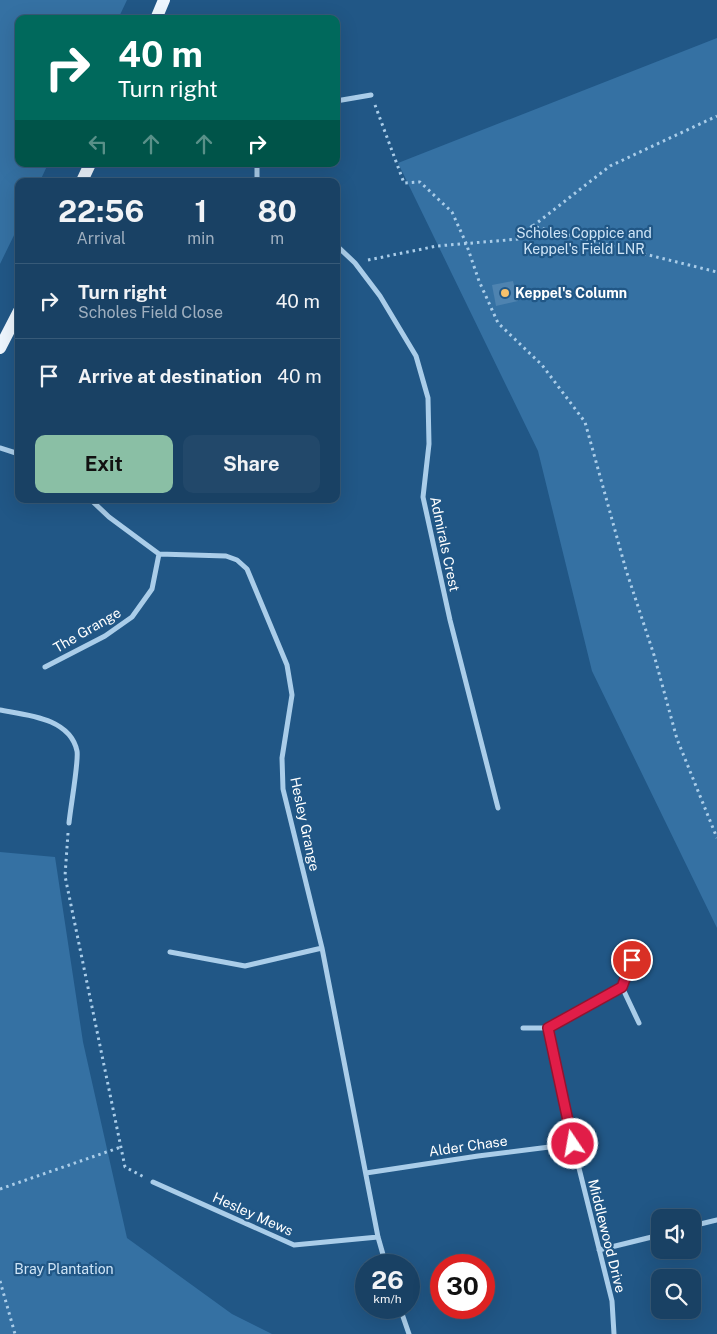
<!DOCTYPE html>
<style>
body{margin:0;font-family:"Public Sans",sans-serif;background:#22486a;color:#f1f3f6;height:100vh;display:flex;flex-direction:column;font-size:19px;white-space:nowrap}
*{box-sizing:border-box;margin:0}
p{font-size:16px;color:#9fafbf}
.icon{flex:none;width:28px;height:28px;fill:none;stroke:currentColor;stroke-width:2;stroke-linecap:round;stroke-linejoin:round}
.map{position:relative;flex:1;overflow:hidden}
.drawer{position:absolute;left:15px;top:178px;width:325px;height:325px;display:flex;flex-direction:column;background:#194164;border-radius:10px;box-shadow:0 5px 20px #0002,0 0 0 1px #375a78}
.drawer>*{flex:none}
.guide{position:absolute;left:15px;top:15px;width:325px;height:152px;border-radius:10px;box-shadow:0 5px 20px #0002,0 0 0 1px #375a78;background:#00695c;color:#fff;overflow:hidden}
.controls{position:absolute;left:651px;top:1209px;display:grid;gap:10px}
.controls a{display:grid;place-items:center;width:50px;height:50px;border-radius:10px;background:#194164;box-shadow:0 5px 20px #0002,0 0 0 1px #375a78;font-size:25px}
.speed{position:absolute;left:355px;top:1254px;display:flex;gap:10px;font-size:25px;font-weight:700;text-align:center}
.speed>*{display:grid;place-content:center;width:65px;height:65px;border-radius:50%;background:#194164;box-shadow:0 5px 20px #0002,0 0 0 1px #375a78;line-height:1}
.speed small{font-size:12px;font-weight:400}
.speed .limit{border:8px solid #d22;background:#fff;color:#111}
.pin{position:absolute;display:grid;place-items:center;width:42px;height:42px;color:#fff;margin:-21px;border:2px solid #fff;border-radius:50%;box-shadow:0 1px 5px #0007}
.me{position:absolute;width:55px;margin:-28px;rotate:348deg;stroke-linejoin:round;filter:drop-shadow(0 0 4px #0008)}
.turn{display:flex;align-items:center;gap:18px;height:105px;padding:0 20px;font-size:22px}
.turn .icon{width:65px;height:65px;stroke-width:2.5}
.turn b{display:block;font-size:35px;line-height:42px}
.lanes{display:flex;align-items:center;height:48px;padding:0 20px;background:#0003;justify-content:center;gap:25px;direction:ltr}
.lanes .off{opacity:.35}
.eta{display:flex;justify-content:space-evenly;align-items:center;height:85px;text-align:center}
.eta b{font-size:30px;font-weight:700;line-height:35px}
.primary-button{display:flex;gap:10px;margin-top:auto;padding:10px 20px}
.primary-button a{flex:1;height:58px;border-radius:10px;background:#8abfa5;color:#111;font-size:20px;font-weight:700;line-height:58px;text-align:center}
.primary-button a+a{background:#22486a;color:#f1f3f6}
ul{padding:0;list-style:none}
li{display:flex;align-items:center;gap:15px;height:75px;padding:0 20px;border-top:1px solid #375a78}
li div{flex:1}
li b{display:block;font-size:19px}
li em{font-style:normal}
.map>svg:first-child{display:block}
.green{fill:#3571a3}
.building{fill:#4e83b0}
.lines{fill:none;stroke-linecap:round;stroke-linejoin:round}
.path{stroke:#aacde9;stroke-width:3;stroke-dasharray:2.5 4;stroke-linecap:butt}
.minor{stroke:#aacde9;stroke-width:5}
.primary{stroke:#eef6fe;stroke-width:12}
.route-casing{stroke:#92132f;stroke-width:12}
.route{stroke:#e11d48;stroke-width:9}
.poi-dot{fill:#f6c16c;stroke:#215786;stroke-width:2}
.labels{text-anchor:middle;stroke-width:4.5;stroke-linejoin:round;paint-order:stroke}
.park-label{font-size:14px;fill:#cfe5f7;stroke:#215786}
.poi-label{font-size:14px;font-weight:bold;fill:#fff;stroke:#215786;text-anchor:start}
.street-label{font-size:14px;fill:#fff;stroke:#215786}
</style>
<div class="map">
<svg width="717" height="1334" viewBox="0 0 717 1334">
<rect width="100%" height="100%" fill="#215786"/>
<path class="green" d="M0 0H127L118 19H19V164H48L40 181H19V225L0 264Z
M717 38V928L592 671 538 451 398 163Z
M0 852 55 857 83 1042 127 1238 232 1314 272 1334H0Z"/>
<path class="building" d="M513 281 518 301 496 306 492 285Z"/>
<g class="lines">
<path class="path" d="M375 105 404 183 420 182 452 212 466 243 479 281 498 323 542 365 585 422 626 570 654 655 677 739 717 838
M533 226 610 166 717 116
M368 260 437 246 519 239 532 226 717 272
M68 833 65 876 125 1167 144 1177
M0 1189 121 1147
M0 1281 15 1334"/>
<path class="minor" d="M336 101 371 95
M257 164V181
M336 245 355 263 380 296 416 356 428 398 429 444 423 497 450 620 498 808
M0 448 19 454
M90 499 109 517 159 554 226 556 237 560 247 569 287 665 292 695 282 758 283 789 322 948 378 1237 386 1265
M45 667 105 636 132 617 152 589 159 554
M0 710C27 715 70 718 77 751 79 761 70 810 69 823
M170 952 245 966 322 948
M632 960 622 987 639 1023
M523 1028H548
M366 1173 478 1156 573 1144
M153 1182 294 1245 378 1237
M692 1226 717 1220
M599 1250 660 1235
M400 1308 409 1334
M614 1334 612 1301 573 1144 548 1028 622 987"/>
<path class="primary" d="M156 19 164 0
M82 181 90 164
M0 348 19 311"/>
</g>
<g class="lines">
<g class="route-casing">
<path id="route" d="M573 1144 548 1028 622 987 632 960"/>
</g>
<use href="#route" class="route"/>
</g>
<circle class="poi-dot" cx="505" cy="293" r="5"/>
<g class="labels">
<g class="park-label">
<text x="584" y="238">Scholes Coppice and<tspan x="584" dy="16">Keppel's Field LNR</tspan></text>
<text x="64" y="1274">Bray Plantation</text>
</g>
<g class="poi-label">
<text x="515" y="298">Keppel's Column</text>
</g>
<g class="street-label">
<text transform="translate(445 544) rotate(78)" y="5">Admirals Crest</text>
<text transform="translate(87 630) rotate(-30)" y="5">The Grange</text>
<text transform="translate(305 824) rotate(78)" y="5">Hesley Grange</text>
<text transform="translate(468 1146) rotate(-8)" y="5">Alder Chase</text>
<text transform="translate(253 1214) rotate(24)" y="5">Hesley Mews</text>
<text transform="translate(607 1236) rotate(76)" y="5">Middlewood Drive</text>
</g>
</g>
</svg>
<div class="controls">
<a><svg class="icon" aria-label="sound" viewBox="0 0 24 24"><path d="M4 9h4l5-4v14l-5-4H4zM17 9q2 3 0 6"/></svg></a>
<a><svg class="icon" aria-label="search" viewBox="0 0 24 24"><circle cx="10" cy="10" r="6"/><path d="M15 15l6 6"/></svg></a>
</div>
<div class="speed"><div>26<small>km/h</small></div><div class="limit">30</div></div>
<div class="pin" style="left:632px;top:960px;background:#d93025"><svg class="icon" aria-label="arrive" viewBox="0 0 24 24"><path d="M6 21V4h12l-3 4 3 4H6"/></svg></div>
<svg class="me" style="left:573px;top:1144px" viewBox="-20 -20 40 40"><circle r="17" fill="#e11d48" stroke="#fff" stroke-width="3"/><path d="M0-11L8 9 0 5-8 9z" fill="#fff"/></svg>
<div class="guide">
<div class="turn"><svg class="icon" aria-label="right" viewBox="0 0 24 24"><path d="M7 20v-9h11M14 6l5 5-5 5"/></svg><div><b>40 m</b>Turn right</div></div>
<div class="lanes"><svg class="icon off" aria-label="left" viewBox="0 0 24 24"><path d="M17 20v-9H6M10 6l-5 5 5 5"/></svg><svg class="icon off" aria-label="ahead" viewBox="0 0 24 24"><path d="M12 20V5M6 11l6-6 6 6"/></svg><svg class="icon off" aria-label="ahead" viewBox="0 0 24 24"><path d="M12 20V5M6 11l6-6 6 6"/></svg><svg class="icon" aria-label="right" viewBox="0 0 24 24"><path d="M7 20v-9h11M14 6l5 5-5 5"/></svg></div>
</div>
<section class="drawer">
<div class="eta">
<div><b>22:56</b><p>Arrival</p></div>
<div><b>1</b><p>min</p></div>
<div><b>80</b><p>m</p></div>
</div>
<ul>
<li><svg class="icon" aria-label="right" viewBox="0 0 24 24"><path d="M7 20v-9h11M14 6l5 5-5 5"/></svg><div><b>Turn right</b><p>Scholes Field Close</p></div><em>40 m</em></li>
<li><svg class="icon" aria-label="arrive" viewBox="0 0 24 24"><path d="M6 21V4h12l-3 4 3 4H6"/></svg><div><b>Arrive at destination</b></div><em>40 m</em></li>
</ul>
<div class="primary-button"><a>Exit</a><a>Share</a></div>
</section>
</div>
